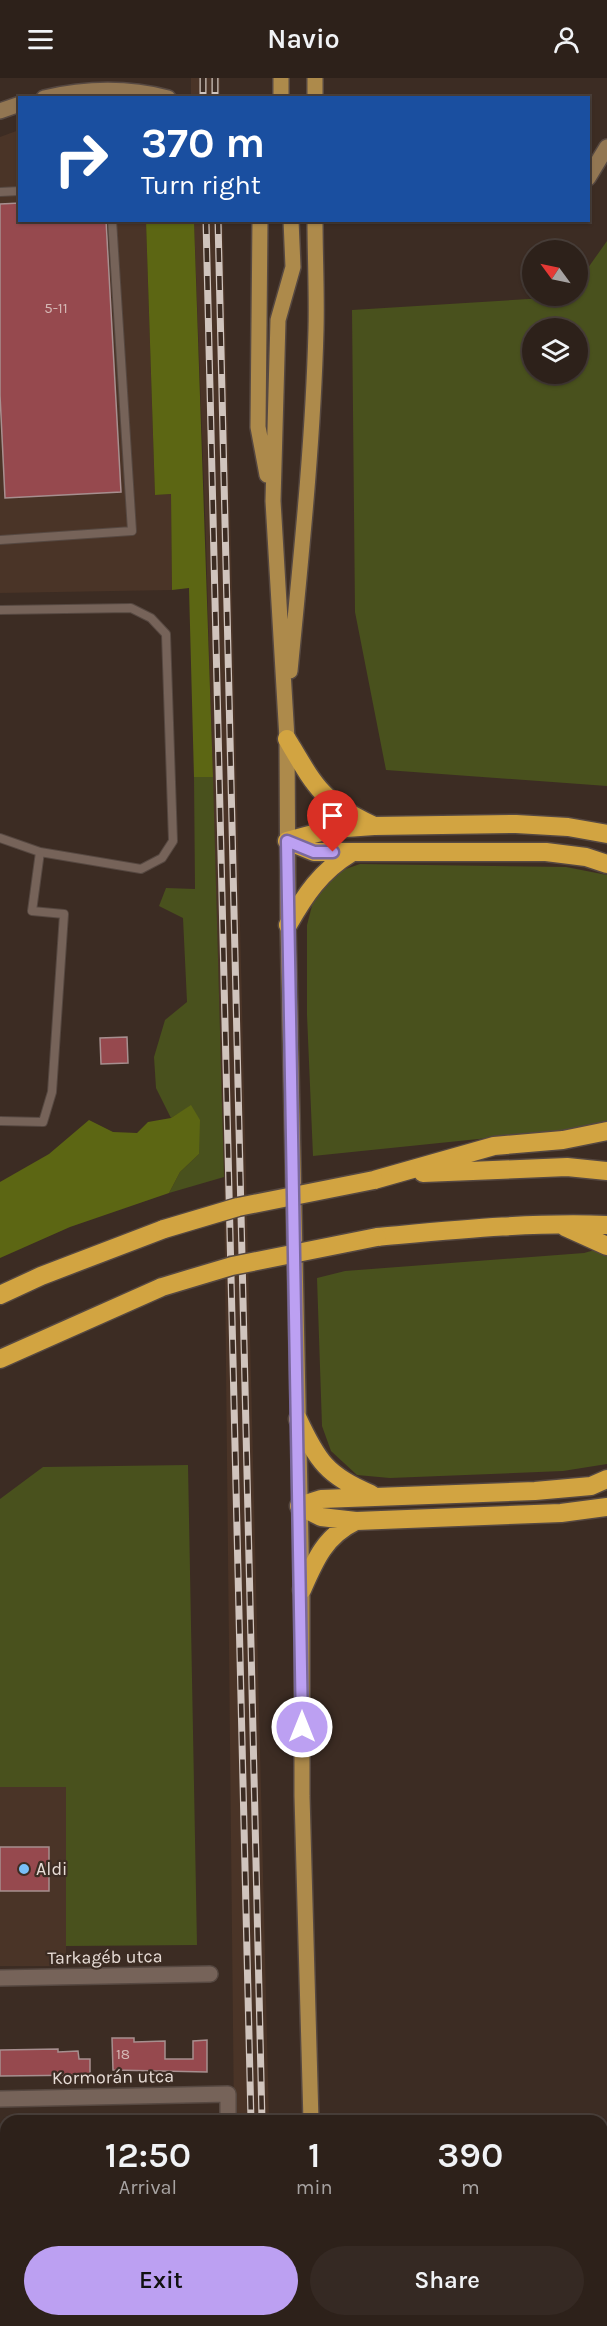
<!DOCTYPE html>
<meta charset="utf-8">
<style>
body{margin:0;font-family:Karla,sans-serif;background:#352923;color:#f1f3f6;height:100vh;display:flex;flex-direction:column;font-size:22px;white-space:nowrap}
*{box-sizing:border-box;margin:0}
p{font-size:20px;color:#a7a3a2}
.icon{flex:none;width:33px;height:33px;fill:none;stroke:currentColor;stroke-width:2;stroke-linecap:round;stroke-linejoin:round}
.map{position:relative;flex:1;overflow:hidden}
.drawer{position:absolute;left:0px;top:2037px;width:608px;height:212px;display:flex;flex-direction:column;background:#2d211a;border-radius:18px 18px 0 0;box-shadow:0 2px 4px #0004,0 0 0 2px #483e39}
.drawer>*{flex:none}
.banner{position:absolute;left:18px;top:18px;width:572px;height:126px;border-radius:0px;box-shadow:0 2px 4px #0004,0 0 0 2px #483e39;background:#1a4fa0;color:#fff;overflow:hidden}
.needle{width:39px;rotate:303deg}
.controls{position:absolute;left:522px;top:162px;display:grid;gap:12px}
.controls a{display:grid;place-items:center;width:66px;height:66px;border-radius:50%;background:#2d211a;box-shadow:0 2px 4px #0004,0 0 0 2px #483e39;font-size:30px}
.pin{position:absolute;display:grid;place-items:center;width:51px;height:51px;color:#fff;margin:-62px -26px;border-radius:50% 50% 50% 0;rotate:-45deg;box-shadow:0 0 6px #0007}
.pin .icon{rotate:45deg}
.me{position:absolute;width:66px;margin:-33px;rotate:0deg;stroke-linejoin:round;filter:drop-shadow(0 0 4px #0008)}
.turn{display:flex;align-items:center;gap:21px;height:126px;padding:0 24px;font-size:27px}
.turn .icon{width:78px;height:78px;stroke-width:2.5}
.turn b{display:block;font-size:42px;line-height:51px}
.eta{display:flex;justify-content:space-evenly;align-items:center;height:102px;text-align:center}
.eta b{font-size:36px;font-weight:600;line-height:42px}
.action{display:flex;gap:12px;margin-top:auto;padding:12px 24px}
.action a{flex:1;height:69px;border-radius:36px;background:#bca0f2;color:#111;font-size:24px;font-weight:600;line-height:69px;text-align:center}
.action a+a{background:#352923;color:#f1f3f6}
header{display:flex;justify-content:space-between;align-items:center;height:78px;padding:0 24px;background:#2d211a;font-size:27px;font-weight:600}
.map>svg:first-child{display:block}
.built{fill:#4a3427}
.green{fill:#49511d;fill-rule:evenodd}
.forest{fill:#5c6613}
.building{fill:#96494e;stroke:#a78f8f;stroke-width:1.5}
.lines{fill:none;stroke-linecap:round;stroke-linejoin:round}
.lane-casing{stroke:#564841;stroke-width:10}
.street-casing{stroke:#564841;stroke-width:18}
.secondary-casing{stroke:#564841;stroke-width:18}
.primary-casing{stroke:#564841;stroke-width:18}
.highway-casing{stroke:#564841;stroke-width:21}
.lane{stroke:#766359;stroke-width:8}
.street{stroke:#766359;stroke-width:15}
.secondary{stroke:#927652;stroke-width:15}
.primary{stroke:#ad8a4b;stroke-width:15}
.highway{stroke:#d2a441;stroke-width:18}
.rail-casing{stroke:#d0c4bd;stroke-width:7}
.rail{stroke:#3c2c23;stroke-width:4.5;stroke-dasharray:14;stroke-linecap:butt}
.highway-bridge-casing{stroke:#564841;stroke-width:21;stroke-linecap:butt}
.highway-bridge{stroke:#d2a441;stroke-width:18}
.route-casing{stroke:#7a689d;stroke-width:15}
.route{stroke:#bca0f2;stroke-width:10}
.poi-dot{fill:#79bff8;stroke:#3c2c23;stroke-width:2}
.labels{text-anchor:middle;stroke-width:4.5;stroke-linejoin:round;paint-order:stroke}
.number-label{font-size:15px;fill:#d4b8b5}
.poi-label{font-size:18px;fill:#e8ddd7;stroke:#3c2c23;text-anchor:start}
.street-label{font-size:18px;fill:#e8ddd7;stroke:#3c2c23}
</style>
<header><svg class="icon" aria-label="menu" viewBox="0 0 24 24"><path d="M4 6h16M4 12h16M4 18h16"/></svg>Navio<svg class="icon" aria-label="person" viewBox="0 0 24 24"><circle cx="12" cy="8" r="4"/><path d="M4 21q1-7 8-7t8 7"/></svg></header>
<div class="map">
<svg width="607" height="2248" viewBox="0 0 607 2248">
<rect width="100%" height="100%" fill="#3c2c23"/>
<path class="built" d="M191 0H220V19H191Z
M19 52 20 142 146 143 155 417 171 416 172 512 0 515V59Z
M194 143H223L269 2043H234L224 1099 206 462Z
M0 1709H66V1888H0Z"/>
<path class="green" d="M607 163V708L386 692 355 534 352 232 578 218V204ZM532 250H578V296H532Z
M194 699H213L224 1099 169 1115 180 1094 199 1076 191 1028 171 1040 156 1010 154 979 165 942 187 924 183 840 159 828 166 810 195 811Z
M360 786 566 789 607 797V1045L577 1051 313 1078 307 937V847L315 816 337 794Z
M602 1170 607 1173V1386L563 1393 390 1400 357 1397 331 1373 322 1348 317 1200 345 1193 584 1175Z
M188 1387 197 1867 66 1868V1709H0V1421L43 1389Z"/>
<path class="forest" d="M146 143H194L213 699H194L189 510 172 512 171 416 155 417Z
M191 1027 200 1042 199 1076 180 1094 169 1115 70 1149 0 1180V1104L49 1076 89 1042 113 1054 137 1055 148 1044 171 1040Z"/>
<path class="building" d="M20 125V142H106L121 414 5 420 0 317V126Z
M127 959 128 985 101 986 100 960Z
M0 1769H49V1813H0Z
M112 1960H134V1964L165 1963V1981H193V1963L207 1962V1994L113 1992Z
M58 1971V1974L78 1973 79 1981H90V1997L0 1998V1972Z"/>
<g class="lines">
<g class="lane-casing">
<path id="lane" d="M0 114 20 113
M0 462 132 453 112 142
M0 532 131 530 151 540 166 556 173 763 162 780 141 791 40 774
M0 760 40 774 32 833 64 836 52 1014 43 1044 0 1043"/>
</g>
<g class="street-casing">
<path id="street" d="M0 1900 210 1896
M0 2021 228 2016V2043
M0 2231H6"/>
</g>
<g class="secondary-casing">
<path id="secondary" d="M44 20C87 10 126 9 168 20
M0 33 20 26
M588 100 607 69"/>
</g>
<g class="primary-casing">
<path id="primary" d="M281 20V0
M315 20V0
M260 142 258 349 267 397
M291 142 293 189 278 242 273 423 287 661 288 847 302 1512V1718L311 2043
M290 593C301 479 313 366 316 252 317 216 315 179 315 142
M316 2242V2248"/>
</g>
<g class="highway-casing">
<path id="highway" d="M287 661C315 708 321 723 372 747
M287 763 314 774H546L586 779 607 786
M287 763 332 751 374 748 516 746 568 749 607 756
M288 847C305 817 321 793 351 775
M423 1095 567 1089 607 1093
M374 1102 494 1068 563 1062 607 1053
M565 1149 607 1168
M377 1159C454 1152 530 1144 607 1147
M0 1217 41 1198 164 1151
M0 1281 162 1209
M298 1341C317 1382 327 1398 371 1416
M299 1428 321 1439 356 1443 561 1435 607 1429
M299 1428 321 1421 535 1413 591 1408 607 1401
M302 1512C315 1482 325 1458 356 1443"/>
</g>
<use href="#lane" class="lane"/>
<use href="#street" class="street"/>
<use href="#secondary" class="secondary"/>
<use href="#primary" class="primary"/>
<use href="#highway" class="highway"/>
<g class="rail-casing">
<path id="rail" d="M203 0V20
M215 0V20
M206 142 251 2043
M218 142 262 2043
M256 2242V2248
M267 2242V2248"/>
</g>
<use href="#rail" class="rail"/>
<g class="highway-bridge-casing">
<path id="highway-bridge" d="M164 1151 238 1129 374 1102
M162 1209 232 1188 377 1159"/>
</g>
<use href="#highway-bridge" class="highway-bridge"/>
</g>
<g class="lines">
<g class="route-casing">
<path id="route" d="M302 1649 287 763 314 774H333"/>
</g>
<use href="#route" class="route"/>
</g>
<circle class="poi-dot" cx="24" cy="1791" r="6"/>
<g class="labels">
<g class="number-label">
<text x="56" y="235">5-11</text>
<text x="123" y="1981">18</text>
</g>
<g class="poi-label">
<text x="36" y="1797">Aldi</text>
</g>
<g class="street-label">
<text transform="translate(105 1879) rotate(-1)" y="6">Tarkagéb utca</text>
<text transform="translate(113 1999) rotate(-1)" y="6">Kormorán utca</text>
</g>
</g>
</svg>
<div class="controls">
<a><svg class="needle" viewBox="-14 -14 28 28"><path d="M0-13l5 13h-10z" fill="#e53935"/><path d="M0 13l5-13h-10z" fill="#a7a3a2"/></svg></a>
<a><svg class="icon" aria-label="layers" viewBox="0 0 24 24"><path d="M12 4l9 5-9 5-9-5zM3 14l9 5 9-5"/></svg></a>
</div>
<div class="pin" style="left:333px;top:774px;background:#d93025"><svg class="icon" aria-label="arrive" viewBox="0 0 24 24"><path d="M6 21V4h12l-3 4 3 4H6"/></svg></div>
<svg class="me" style="left:302px;top:1649px" viewBox="-20 -20 40 40"><circle r="17" fill="#bca0f2" stroke="#fff" stroke-width="3"/><path d="M0-11L8 9 0 5-8 9z" fill="#fff"/></svg>
<div class="banner">
<div class="turn"><svg class="icon" aria-label="right" viewBox="0 0 24 24"><path d="M7 20v-9h11M14 6l5 5-5 5"/></svg><div><b>370 m</b>Turn right</div></div>
</div>
<section class="drawer">
<div class="eta">
<div><b>12:50</b><p>Arrival</p></div>
<div><b>1</b><p>min</p></div>
<div><b>390</b><p>m</p></div>
</div>
<div class="action"><a>Exit</a><a>Share</a></div>
</section>
</div>
